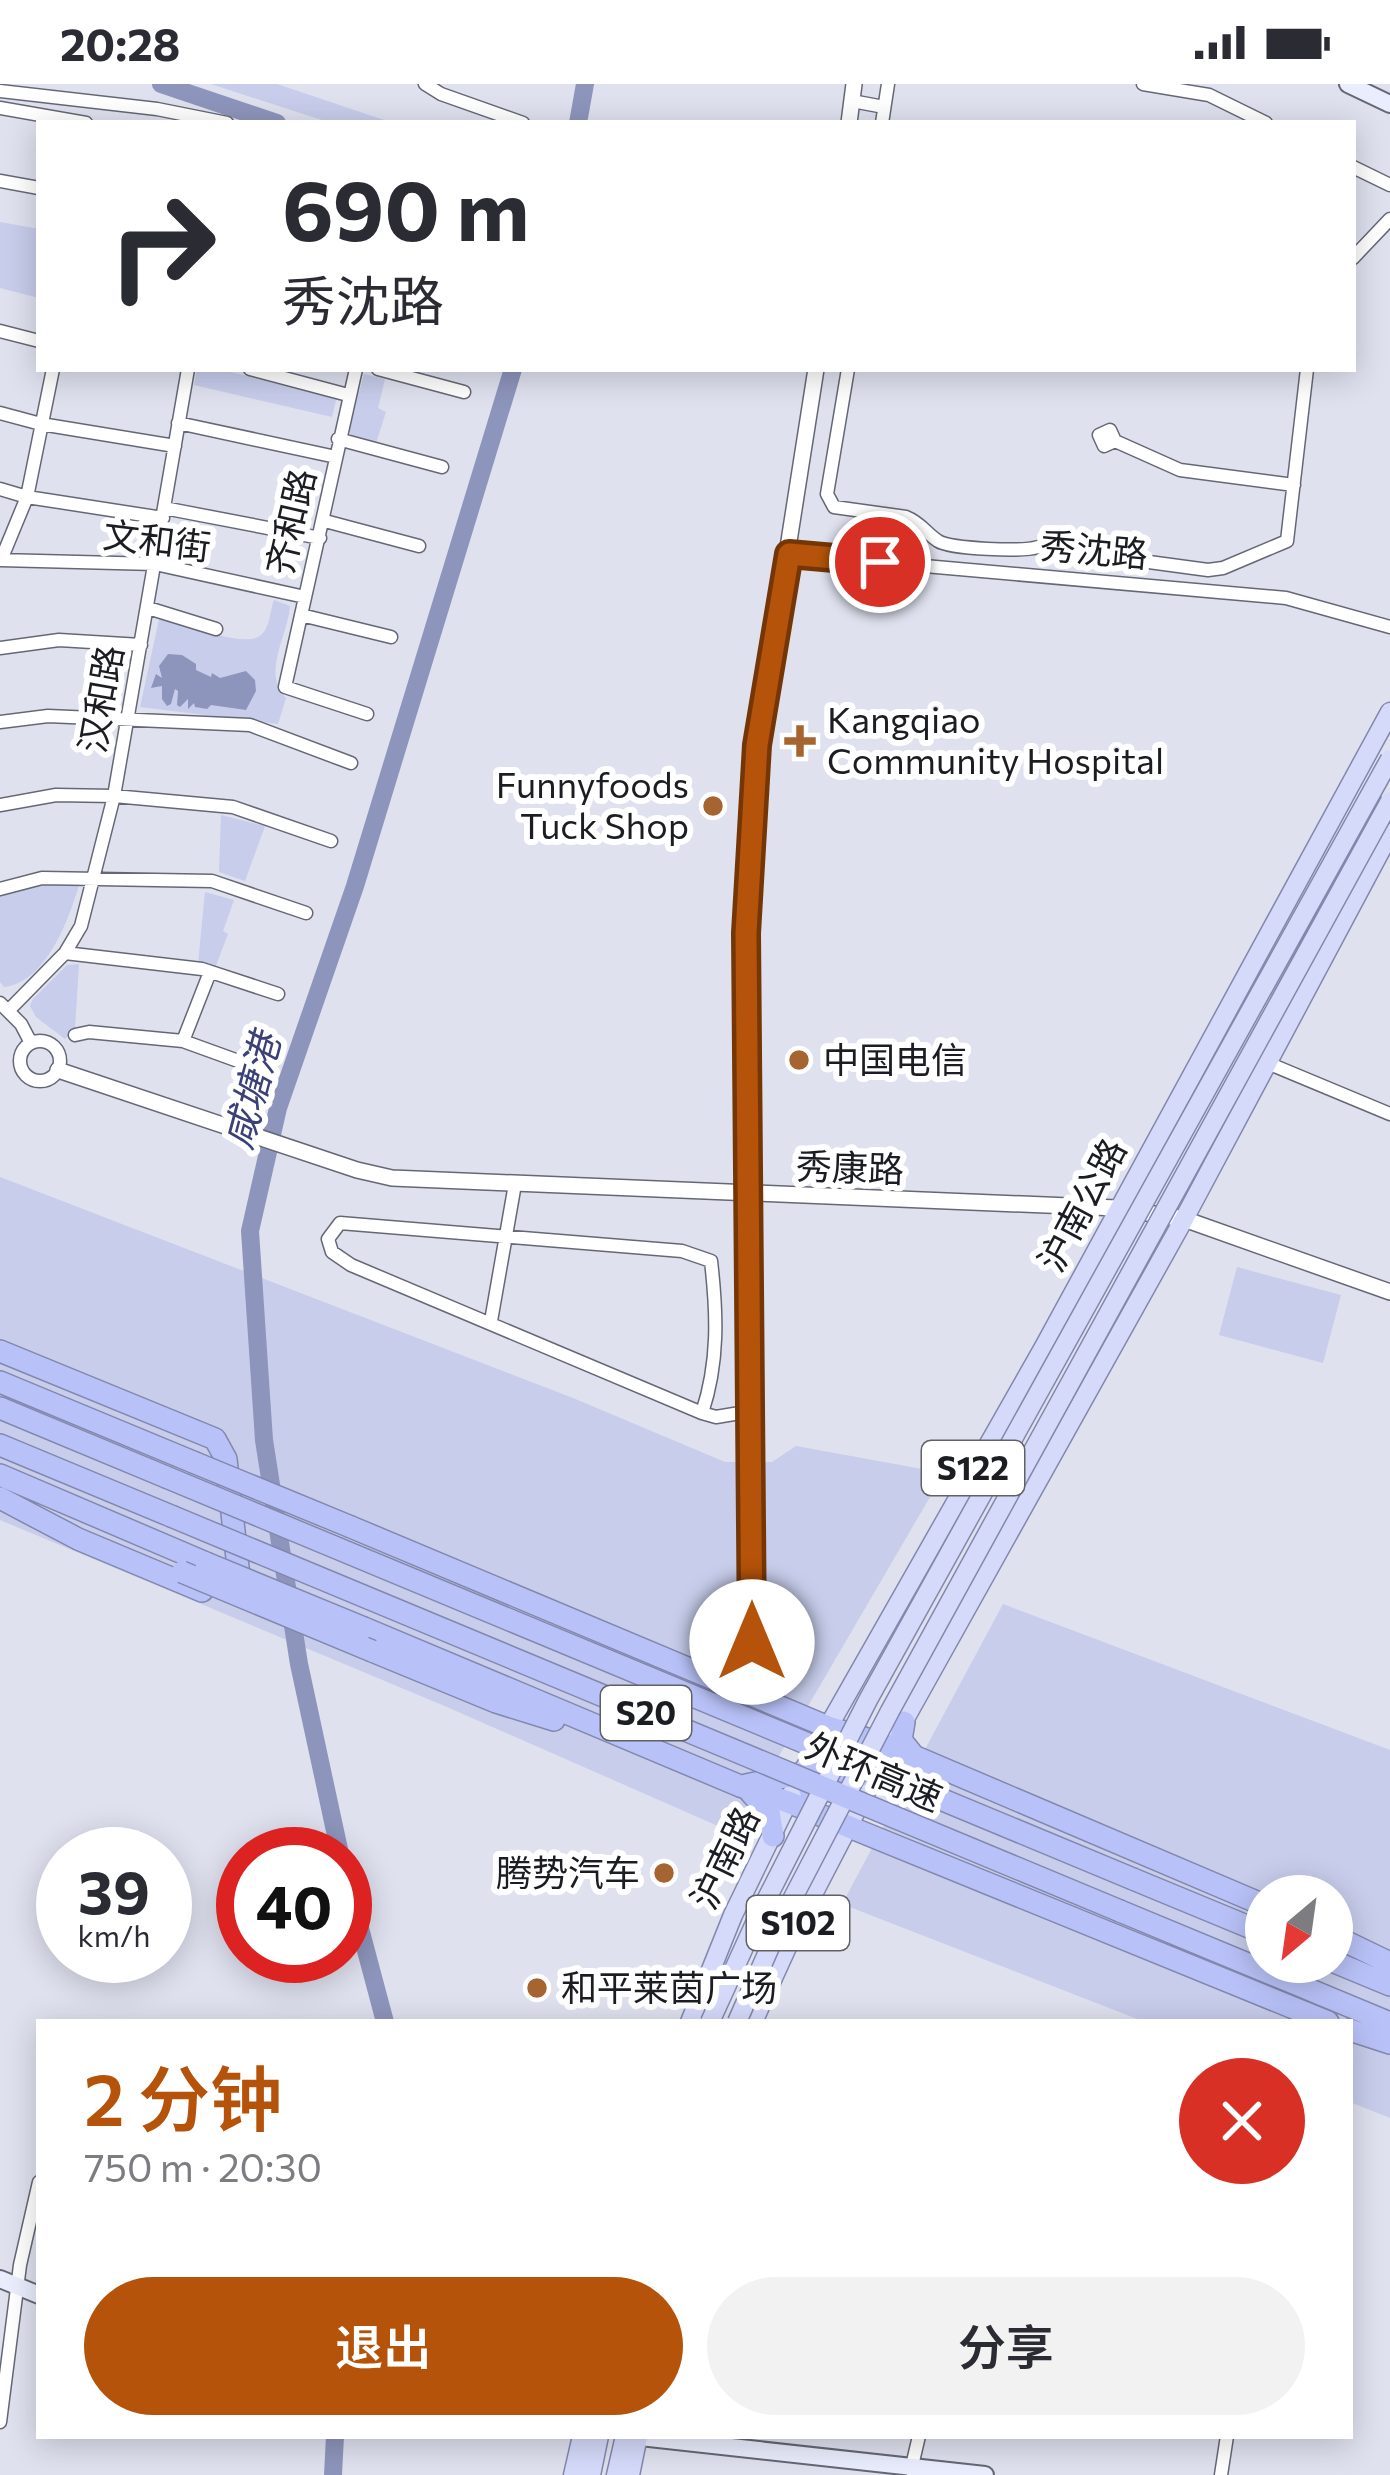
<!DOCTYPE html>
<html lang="zh">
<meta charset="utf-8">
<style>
body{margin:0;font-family:Commissioner,"Noto Sans SC",sans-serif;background:#f2f2f3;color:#2b2b33;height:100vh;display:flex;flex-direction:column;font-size:45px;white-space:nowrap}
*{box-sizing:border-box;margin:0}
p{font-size:39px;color:#7c7c81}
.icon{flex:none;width:66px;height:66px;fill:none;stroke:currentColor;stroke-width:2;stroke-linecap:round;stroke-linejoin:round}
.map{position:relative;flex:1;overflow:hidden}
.side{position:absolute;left:36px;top:1935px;width:1317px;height:420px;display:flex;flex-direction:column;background:#fff;border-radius:0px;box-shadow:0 6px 30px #0003}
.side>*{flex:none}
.banner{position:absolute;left:36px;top:36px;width:1320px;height:252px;border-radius:0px;box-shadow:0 6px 30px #0003;background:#fff;color:#2b2b33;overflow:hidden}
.needle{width:78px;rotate:209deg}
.buttons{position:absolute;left:1245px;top:1791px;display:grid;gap:24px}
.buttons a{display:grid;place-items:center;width:108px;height:108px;border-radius:50%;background:#fff;box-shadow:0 6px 30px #0003;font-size:60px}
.speed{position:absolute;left:36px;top:1743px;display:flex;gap:24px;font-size:60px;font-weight:700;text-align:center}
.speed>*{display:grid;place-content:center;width:156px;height:156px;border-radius:50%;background:#fff;box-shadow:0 6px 30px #0003;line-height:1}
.speed small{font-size:30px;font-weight:400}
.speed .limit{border:18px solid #d22;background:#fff;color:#111}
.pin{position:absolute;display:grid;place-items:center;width:102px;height:102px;color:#fff;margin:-51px;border:6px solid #fff;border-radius:50%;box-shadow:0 3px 12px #0007}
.me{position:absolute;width:132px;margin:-66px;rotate:0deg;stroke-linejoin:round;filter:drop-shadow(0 0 9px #0008)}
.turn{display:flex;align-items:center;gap:42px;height:252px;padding:0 48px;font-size:54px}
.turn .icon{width:156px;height:156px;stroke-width:2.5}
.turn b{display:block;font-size:84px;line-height:102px}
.round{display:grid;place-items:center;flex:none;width:126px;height:126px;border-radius:63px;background:#f2f2f3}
.head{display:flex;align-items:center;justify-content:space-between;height:204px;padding:0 48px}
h1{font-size:72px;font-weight:600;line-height:90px;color:#b45309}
.action{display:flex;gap:24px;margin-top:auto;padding:24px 48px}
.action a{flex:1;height:138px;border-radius:72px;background:#b45309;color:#fff;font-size:48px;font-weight:600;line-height:138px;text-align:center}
.action a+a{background:#f2f2f3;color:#2b2b33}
.status{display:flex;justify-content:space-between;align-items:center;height:84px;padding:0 60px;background:#fff;direction:ltr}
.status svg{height:33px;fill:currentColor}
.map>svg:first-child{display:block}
.green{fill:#c7cdeb;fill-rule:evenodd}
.water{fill:#8e95bc}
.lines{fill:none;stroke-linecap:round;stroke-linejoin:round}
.river{stroke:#8e95bc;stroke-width:18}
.minor-casing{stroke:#656874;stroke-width:15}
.tertiary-casing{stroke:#656874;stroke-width:18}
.secondary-casing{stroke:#656874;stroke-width:20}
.primary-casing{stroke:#8288ad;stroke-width:21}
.motorway-casing{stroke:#8288ad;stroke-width:24}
.minor{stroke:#fff;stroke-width:12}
.tertiary{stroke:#fff;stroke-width:15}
.secondary{stroke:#eaedfd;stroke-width:16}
.primary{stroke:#d5dafb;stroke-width:18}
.motorway{stroke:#b9c2f8;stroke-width:21}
.primary-bridge-casing{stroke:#8288ad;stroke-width:21;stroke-linecap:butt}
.motorway-bridge-casing{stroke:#8288ad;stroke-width:24;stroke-linecap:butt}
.primary-bridge{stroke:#d5dafb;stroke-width:18}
.motorway-bridge{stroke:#b9c2f8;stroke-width:21}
.route-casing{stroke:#753606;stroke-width:30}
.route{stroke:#b45309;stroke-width:21}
.poi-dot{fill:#a66530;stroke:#fff;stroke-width:4.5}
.labels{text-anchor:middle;stroke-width:12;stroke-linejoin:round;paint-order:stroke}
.shield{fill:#fff;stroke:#606164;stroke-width:3}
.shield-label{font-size:33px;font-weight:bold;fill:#1c1d22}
.street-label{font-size:36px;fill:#1c1d22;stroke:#fff}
.poi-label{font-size:36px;fill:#1c1d22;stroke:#fff;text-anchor:start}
.water-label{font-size:39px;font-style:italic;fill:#3b4176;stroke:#fff}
</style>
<div class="status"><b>20:28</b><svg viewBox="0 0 49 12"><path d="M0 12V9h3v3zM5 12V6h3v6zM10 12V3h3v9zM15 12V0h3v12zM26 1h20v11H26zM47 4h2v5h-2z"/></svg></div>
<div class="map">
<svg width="1390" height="2391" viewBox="0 0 1390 2391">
<rect width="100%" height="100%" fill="#dfe1ef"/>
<path class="green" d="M211 0H277L393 39H331Z
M0 138 39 145V214L0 204Z
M197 285H217L337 312 332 333 194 301Z
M364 290 385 295 378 324 386 328 376 359 351 351 349 345Z
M274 516 290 522C288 552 261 589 286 614L278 640 140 623 160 531C180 537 243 566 261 551 270 544 270 526 274 516Z
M221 731 265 742 245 797 219 788Z
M46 799 79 801C69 835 46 899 4 903L0 898V809Z
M205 808 234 816 223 847 228 850 215 884 198 880Z
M79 880 75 945 65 955 36 933 30 922 33 915 67 881Z
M0 1093 573 1314 725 1378H772L796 1362 944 1389 734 1749 447 1623 0 1436Z
M1237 1183 1341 1211 1323 1279 1219 1251Z
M1003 1520 1390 1666V2034L1350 2018V1938H1145L842 1820ZM1266 1812H1332V1878H1266Z"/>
<path class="water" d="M168 570 182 571 196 580V586L211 593 212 589 220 594 246 587 255 596 256 607 246 626 211 621 207 625 195 623 194 619 188 625V615L180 623 177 621 178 607 175 605 171 620 167 622 162 615V602L151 604 156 590 162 594 159 582Z"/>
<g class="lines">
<path class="river" d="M161 0 277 39
M578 39 585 0
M340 1770 299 1580 264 1356 250 1147 278 1024 355 802 513 285
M345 1788 385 1938
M333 2391 335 2352"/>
<g class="minor-casing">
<path id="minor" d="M425 0 441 10 523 39
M1143 0 1209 11 1266 39
M0 7 157 25 227 39
M852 17 884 23
M0 24 86 39
M882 39 888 0
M1353 83 1390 101
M0 97 39 104
M1353 174 1390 135
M0 247 39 257
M250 285 348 311
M356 285 285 603 367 630
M378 285 464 308
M848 285 827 410 834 423 906 433C921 439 926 449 938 457 951 465 1023 468 1038 463L1208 486 1223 484 1287 457 1307 285
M0 329 41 340 175 362
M178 339 336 373
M338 355 442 383
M1115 357 1104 362 1099 351 1110 346 1115 357 1180 386 1294 401
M0 405 27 413 163 434
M164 424 320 454
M325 437 419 462
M789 470 1286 514 1390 543
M0 476 155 480 305 513
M1 476 27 413 53 285
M148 524 216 545
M301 531 391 553
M0 564 59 556 141 561
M0 638 48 632 250 641 351 679
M0 721 56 711 114 712 233 723 331 757
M0 805 42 794 212 797 306 829
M65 869 202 885 278 910
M0 919 21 940 31 959
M8 927 65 869 81 842 114 712 188 285
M75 951 89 948 183 957 252 982
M20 977a20 20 0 1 1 40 0a20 20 0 1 1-40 0Z
M183 957 210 888
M1265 978 1390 1030
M491 1237 515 1100
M702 1329 351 1181 332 1168 328 1155 340 1139 682 1167 711 1177C717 1229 719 1278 702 1329L716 1333 752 1327
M0 2338 20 2181 39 2098
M911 2386 919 2352
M1221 2391 1227 2352"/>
</g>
<g class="tertiary-casing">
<path id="tertiary" d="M849 39 854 0
M58 986 357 1086 392 1094 1117 1124 1184 1135 1390 1208
M752 1558 747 849 757 661 816 285"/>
</g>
<g class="secondary-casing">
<path id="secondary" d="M1348 0 1390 20
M0 2195 39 2211
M631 2352 985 2391"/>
</g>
<g class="primary-casing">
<path id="primary" d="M897 1649 1184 1135 1390 749
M690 1938 733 1831 802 1689 1044 1263 1390 628
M753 1938 798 1839 881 1679
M573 2391 582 2352
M591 2391 599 2352
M616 2391 625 2352
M630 2391 638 2352"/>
</g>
<g class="motorway-casing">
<path id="motorway" d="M0 1267 215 1355 226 1375 239 1492 231 1505
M0 1298 193 1378
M0 1324 166 1393
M0 1361 171 1432
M0 1391 206 1479
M0 1414 78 1455 202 1507
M351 1443 828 1643 890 1662 1266 1822
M364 1544 740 1702 788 1718 1328 1938
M372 1567 496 1618 554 1636
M692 1586C715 1583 741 1581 752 1558
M904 1638 901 1656 913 1671
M746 1701 851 1679
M810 1706 896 1681 919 1678
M751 1709 769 1728 773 1752
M1133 1795 1266 1850
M1120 1827 1390 1939
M1332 1851 1390 1879
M1332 1877 1390 1901
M1350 1946 1390 1959"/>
</g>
<use href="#minor" class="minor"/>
<use href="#tertiary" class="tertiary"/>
<use href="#secondary" class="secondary"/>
<use href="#primary" class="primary"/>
<use href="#motorway" class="motorway"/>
<g class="primary-bridge-casing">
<path id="primary-bridge" d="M710 1938 761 1826 868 1616 1390 675
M737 1938 784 1831 890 1627 1390 717"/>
</g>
<g class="motorway-bridge-casing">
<path id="motorway-bridge" d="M193 1378 351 1443
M166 1393 1133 1795
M171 1432 1120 1827
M206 1479 364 1544
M182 1488 372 1567"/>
</g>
<use href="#primary-bridge" class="primary-bridge"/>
<use href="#motorway-bridge" class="motorway-bridge"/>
</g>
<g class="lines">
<g class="route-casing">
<path id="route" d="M752 1558 746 849 757 661 789 470 880 478"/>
</g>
<use href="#route" class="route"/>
</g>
<g class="poi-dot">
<path d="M794 639h12v12h12v12h-12v12h-12v-12h-12v-12h12z"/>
<circle cx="713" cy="722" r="12"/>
<circle cx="799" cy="976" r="12"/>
<circle cx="664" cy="1789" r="12"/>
<circle cx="537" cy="1904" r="12"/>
</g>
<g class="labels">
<g class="shield">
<rect x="922" y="1357" width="102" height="54" rx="9"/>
<rect x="601" y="1602" width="90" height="54" rx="9"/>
<rect x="747" y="1812" width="102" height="54" rx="9"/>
</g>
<g class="shield-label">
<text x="973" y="1396">S122</text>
<text x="646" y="1641">S20</text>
<text x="798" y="1851">S102</text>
</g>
<g class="street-label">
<text transform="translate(291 438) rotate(-77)" y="13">齐和路</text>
<text transform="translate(157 457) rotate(7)" y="13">文和街</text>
<text transform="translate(1094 466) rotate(5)" y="13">秀沈路</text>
<text transform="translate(101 615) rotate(-80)" y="13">汉和路</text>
<text transform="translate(850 1084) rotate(2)" y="13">秀康路</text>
<text transform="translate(1082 1121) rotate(-62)" y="13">沪南公路</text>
<text transform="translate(874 1688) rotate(23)" y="13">外环高速</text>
<text transform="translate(725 1774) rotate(-64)" y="13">沪南路</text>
</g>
<g class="poi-label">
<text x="827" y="649">Kangqiao<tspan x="827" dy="41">Community Hospital</tspan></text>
<text x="689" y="714" text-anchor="end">Funnyfoods<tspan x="689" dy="41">Tuck Shop</tspan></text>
<text x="823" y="989">中国电信</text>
<text x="640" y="1802" text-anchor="end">腾势汽车</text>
<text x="561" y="1917">和平莱茵广场</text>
</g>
<g class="water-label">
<text transform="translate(252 1007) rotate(-75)" y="14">咸塘港</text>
</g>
</g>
</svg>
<div class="buttons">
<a><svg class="needle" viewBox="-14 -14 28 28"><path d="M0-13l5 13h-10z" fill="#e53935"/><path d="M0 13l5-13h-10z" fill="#7c7c81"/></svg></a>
</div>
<div class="speed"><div>39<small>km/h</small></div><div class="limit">40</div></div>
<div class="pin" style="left:880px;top:478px;background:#d93025"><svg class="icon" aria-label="arrive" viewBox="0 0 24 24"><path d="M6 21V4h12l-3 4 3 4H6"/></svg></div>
<svg class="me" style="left:752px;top:1558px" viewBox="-20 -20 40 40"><circle r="19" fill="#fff"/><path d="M0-13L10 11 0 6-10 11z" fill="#b45309"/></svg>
<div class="banner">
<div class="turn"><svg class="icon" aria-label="right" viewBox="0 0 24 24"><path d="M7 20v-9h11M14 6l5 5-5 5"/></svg><div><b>690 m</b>秀沈路</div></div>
</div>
<section class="side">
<div class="head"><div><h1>2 分钟</h1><p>750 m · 20:30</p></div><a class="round" style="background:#d93025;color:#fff"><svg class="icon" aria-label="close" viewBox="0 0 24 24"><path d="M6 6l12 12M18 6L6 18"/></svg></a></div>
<div class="action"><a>退出</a><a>分享</a></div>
</section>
</div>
